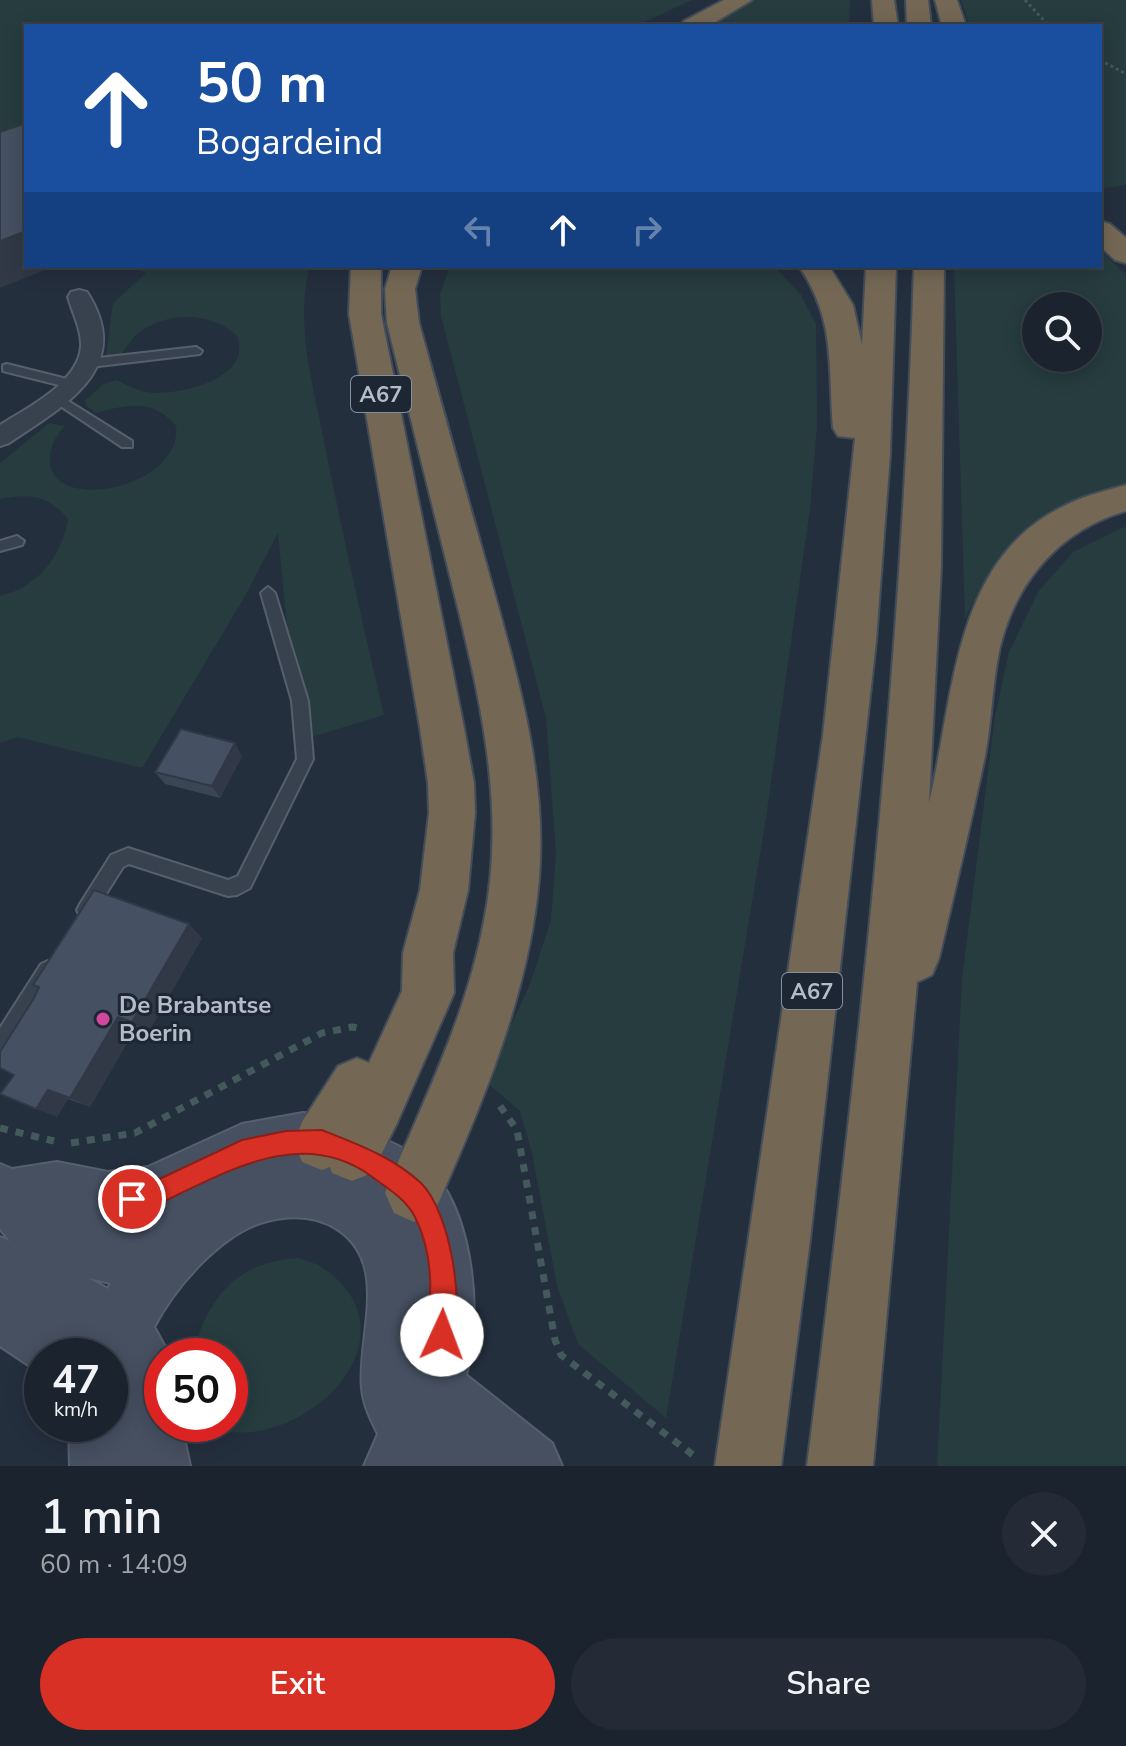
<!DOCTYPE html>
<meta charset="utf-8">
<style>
body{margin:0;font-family:"Nunito Sans",sans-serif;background:#242b36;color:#f1f3f6;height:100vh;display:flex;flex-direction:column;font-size:30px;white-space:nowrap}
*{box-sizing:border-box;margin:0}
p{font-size:26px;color:#a0a4aa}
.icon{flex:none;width:44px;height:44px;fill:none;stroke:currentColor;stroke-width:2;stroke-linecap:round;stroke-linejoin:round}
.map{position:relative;height:1466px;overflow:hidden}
.details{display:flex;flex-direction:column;background:#1b232e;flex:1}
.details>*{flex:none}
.hud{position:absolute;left:24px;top:24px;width:1078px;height:244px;border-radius:0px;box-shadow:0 4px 20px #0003,0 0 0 2px #39404a;background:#1a4fa0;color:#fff;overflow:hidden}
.fabs{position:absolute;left:1022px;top:292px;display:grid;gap:16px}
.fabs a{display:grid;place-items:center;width:80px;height:80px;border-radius:50%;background:#1b232e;box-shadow:0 4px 20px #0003,0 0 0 2px #39404a;font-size:40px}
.speed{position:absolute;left:24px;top:1338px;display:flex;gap:16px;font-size:40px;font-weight:700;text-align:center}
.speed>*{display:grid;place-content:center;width:104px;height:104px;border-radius:50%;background:#1b232e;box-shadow:0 4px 20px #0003,0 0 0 2px #39404a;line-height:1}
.speed small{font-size:20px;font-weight:400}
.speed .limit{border:12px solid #d22;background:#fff;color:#111}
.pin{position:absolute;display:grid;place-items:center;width:68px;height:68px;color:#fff;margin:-34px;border:4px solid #fff;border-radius:50%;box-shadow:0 2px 8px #0007}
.me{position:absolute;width:88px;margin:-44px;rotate:2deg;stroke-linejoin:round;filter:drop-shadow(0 0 6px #0008)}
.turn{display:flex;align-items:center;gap:28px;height:168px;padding:0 40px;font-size:36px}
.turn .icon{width:104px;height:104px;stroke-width:2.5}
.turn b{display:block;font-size:56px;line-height:68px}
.lanes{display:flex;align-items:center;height:76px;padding:0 40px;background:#0003;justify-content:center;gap:40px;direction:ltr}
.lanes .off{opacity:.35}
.round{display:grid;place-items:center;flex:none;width:84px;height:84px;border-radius:42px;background:#242b36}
.head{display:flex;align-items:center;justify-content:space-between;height:136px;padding:0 40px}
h1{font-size:48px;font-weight:600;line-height:60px}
.cta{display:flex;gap:16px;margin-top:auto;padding:16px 40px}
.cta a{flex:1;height:92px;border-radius:48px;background:#d93025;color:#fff;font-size:32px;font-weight:600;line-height:92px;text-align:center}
.cta a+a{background:#242b36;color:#f1f3f6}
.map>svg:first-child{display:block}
.green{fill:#263c3f;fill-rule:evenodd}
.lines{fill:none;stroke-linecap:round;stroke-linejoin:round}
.lane-casing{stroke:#565f6c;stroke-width:4}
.street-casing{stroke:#565f6c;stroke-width:4}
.secondary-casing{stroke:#565f6c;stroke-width:4}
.highway-casing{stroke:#434c59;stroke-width:4}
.path-far1{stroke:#44595c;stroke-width:3;stroke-dasharray:3 3;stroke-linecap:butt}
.path{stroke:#44595c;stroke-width:7;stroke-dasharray:8 8;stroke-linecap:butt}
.lane{fill:#38414e;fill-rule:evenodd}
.street{fill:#38414e;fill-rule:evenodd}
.secondary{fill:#465061;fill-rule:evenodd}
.highway{fill:#746855;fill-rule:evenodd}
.wall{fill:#3b4654}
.shaded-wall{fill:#303945}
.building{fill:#455162;stroke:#303945;stroke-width:2}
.route{fill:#d93025;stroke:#8d1f18;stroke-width:2}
.hotel-dot{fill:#d1479c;stroke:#1d2633;stroke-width:3}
.labels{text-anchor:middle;stroke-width:6;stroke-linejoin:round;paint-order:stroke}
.shield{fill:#1d2633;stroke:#878f9c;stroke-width:2}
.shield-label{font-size:22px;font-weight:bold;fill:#b4bcc9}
.poi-label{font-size:24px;font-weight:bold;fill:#b4bcc9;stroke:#1d2633;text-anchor:start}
</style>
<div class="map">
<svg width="1126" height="1466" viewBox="0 0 1126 1466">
<rect width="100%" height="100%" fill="#242f3e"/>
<path class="green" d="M0 0H692L636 26H26V164L0 173Z
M750 0H850L849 26H701Z
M961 0H1126V185L1100 189V26H970Z
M1100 250 1126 275V486C1042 499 999 543 965 619L954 266H1100ZM1036 306H1088V358H1036Z
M99 266H310C294 326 314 387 325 446 343 536 363 626 384 715L298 741 278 533 245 596 142 768 18 737 0 743V596C38 587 62 556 68 519 49 495 29 493 0 499V463L49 423 65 426C55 437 50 445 50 460 50 515 183 488 176 426 154 399 128 404 97 413L86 406 85 401 102 385 116 380C125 384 136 390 145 392 175 397 254 380 237 336 211 311 165 311 136 335 130 341 125 349 120 356L106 355 113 303 146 273C133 265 114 270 99 266Z
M450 266H774L801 295 816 324 817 426 810 509 766 818 666 1418 578 1344 557 1286 532 1153 520 1111 485 1081 530 984 551 920 556 855 546 718 441 316 440 294Z
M1126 526V1466H937L962 979 995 716 1009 652 1038 592 1073 552Z
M298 1258C307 1261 319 1264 326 1270 426 1344 287 1466 203 1424H230V1356H192C208 1298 235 1262 298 1258Z"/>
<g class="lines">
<g class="lane-casing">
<path id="lane" d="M196 347 202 351 200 354 90 367 84 363 90 359Z
M7 364 75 381 77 384 71 388 3 371V365Z
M57 394 132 441V447H122L53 401V395Z
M17 536 24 541 22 545 0 551V541Z
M268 587 275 593 308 701 313 759 250 888 237 895 228 896 129 864 123 867 92 916 86 918 80 916 77 910 80 904 111 855 128 848 228 880 238 876 297 759 292 701 261 593Z
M48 961 55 964 57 970 55 976 7 1053 0 1056V1028L41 964Z"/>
</g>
<g class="street-casing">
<path id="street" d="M79 290 87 292C136 368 64 406 9 443L0 446V425C27 408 78 383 81 347 82 330 72 312 68 297L71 292Z"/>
</g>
<g class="secondary-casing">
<path id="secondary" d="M303 1113C325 1114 342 1122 362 1130 387 1141 417 1151 435 1174 474 1222 482 1318 466 1375L552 1443 562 1466H364L378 1434C371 1420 363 1404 362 1388 357 1336 391 1264 337 1229 315 1215 291 1215 267 1221 222 1232 175 1287 154 1327L170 1356H162V1424H181L190 1466H70L69 1424H110V1395L117 1397 116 1386 110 1388V1356H42V1374L0 1346V1237L10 1241 0 1229V1164L12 1169 57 1162 108 1172 148 1167 242 1124ZM163 1219 151 1230 130 1227ZM88 1278 111 1283 108 1289Z"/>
</g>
<g class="highway-casing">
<path id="highway" d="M724 0H752L709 26H680L684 21Z
M872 0H894L898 26H874Z
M906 0H928L931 26H907Z
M935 0H957L966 26H942Z
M1100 221 1110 224 1126 238V263L1115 260 1100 246Z
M351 266H381V314L464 728 474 783 475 813 468 890 453 953 454 993 397 1123 372 1173 352 1181 332 1173 330 1167 322 1170 302 1162 294 1142 302 1122 338 1066 357 1058 369 1063 402 991 403 953 420 890 429 813 428 783 420 728 349 314Z
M392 266H422L415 289 419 323C441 403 463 483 486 563 514 665 548 771 539 879 529 996 481 1106 434 1213L414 1222 394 1213 385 1193C422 1103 466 1018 484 921 509 796 474 673 444 552 425 476 406 399 387 323L385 289Z
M799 266H829L853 305 862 345 866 266H896L890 454 876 641 810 1240 781 1466H715L823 735 855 438 838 436 833 428C828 366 836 320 799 266Z
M914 266H944L941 567 929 803C954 700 952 561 1062 507 1083 496 1104 491 1126 485V511C1060 530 1016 581 1000 647 992 683 992 720 985 756 971 823 955 891 939 958L932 975 917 982 873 1466H807C858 1067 902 668 914 266Z"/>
</g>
<path class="path-far1" d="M1025 0 1049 26
M1100 60 1126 74"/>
<path class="path" d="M500 1106 517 1130 555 1340 561 1355 697 1458
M0 1128 54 1141
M71 1143 135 1133 322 1033 352 1027 363 1029"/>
<use href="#lane" class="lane"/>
<use href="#street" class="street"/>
<use href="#secondary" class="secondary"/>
<use href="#highway" class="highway"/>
</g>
<path class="wall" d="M242 756 220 798 165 784 155 772Z
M202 938 148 1033 135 1029 90 1107 68 1099 57 1117 14 1075 34 998 38 988 33 985Z"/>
<path class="shaded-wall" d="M26 231V266H55L0 288V241Z
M235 743 242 756 220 798 212 786Z
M189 924 202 938 148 1033 132 1022Z
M118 1017 135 1029 90 1107 70 1098Z
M48 1090 68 1099 57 1117 36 1109Z"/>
<path class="building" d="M26 123V231L0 241V132Z
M181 729 235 743 212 786 155 772Z
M94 890 189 924 132 1022 118 1017 70 1098 48 1090 36 1109 0 1094 14 1075 0 1068V1052L34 998 39 987 33 985Z"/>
<path class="route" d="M322 1130C357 1144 393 1157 421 1183 450 1211 466 1307 451 1344L442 1348 433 1344C424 1323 432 1299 430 1277 429 1257 424 1235 415 1217 405 1198 388 1189 371 1176 307 1129 237 1166 175 1196 159 1204 141 1215 123 1207L120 1199 123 1191 149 1184 242 1140 286 1131Z"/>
<circle class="hotel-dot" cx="103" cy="1019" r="8"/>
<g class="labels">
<g class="shield">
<rect x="351" y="376" width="60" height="36" rx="6"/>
<rect x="782" y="973" width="60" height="36" rx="6"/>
</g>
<g class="shield-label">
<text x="381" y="402">A67</text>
<text x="812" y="999">A67</text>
</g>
<g class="poi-label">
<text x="119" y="1013">De Brabantse<tspan x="119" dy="28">Boerin</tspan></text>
</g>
</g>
</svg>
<div class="fabs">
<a><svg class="icon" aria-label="search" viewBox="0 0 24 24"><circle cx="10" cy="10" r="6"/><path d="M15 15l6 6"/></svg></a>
</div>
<div class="speed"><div>47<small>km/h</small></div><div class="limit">50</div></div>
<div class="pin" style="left:132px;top:1199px;background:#d93025"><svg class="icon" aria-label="arrive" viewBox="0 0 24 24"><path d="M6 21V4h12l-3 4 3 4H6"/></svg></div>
<svg class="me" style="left:442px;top:1335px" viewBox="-20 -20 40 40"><circle r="19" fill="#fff"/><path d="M0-13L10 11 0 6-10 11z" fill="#d93025"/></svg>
<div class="hud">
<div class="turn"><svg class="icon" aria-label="ahead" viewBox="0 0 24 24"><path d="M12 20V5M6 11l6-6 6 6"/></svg><div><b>50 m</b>Bogardeind</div></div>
<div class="lanes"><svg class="icon off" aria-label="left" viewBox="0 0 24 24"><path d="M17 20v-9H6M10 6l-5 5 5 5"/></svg><svg class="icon" aria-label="ahead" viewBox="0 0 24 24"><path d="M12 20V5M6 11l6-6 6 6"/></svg><svg class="icon off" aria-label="right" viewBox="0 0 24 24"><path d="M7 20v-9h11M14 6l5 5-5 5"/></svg></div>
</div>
</div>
<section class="details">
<div class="head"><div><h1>1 min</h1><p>60 m · 14:09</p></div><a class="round"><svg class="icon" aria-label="close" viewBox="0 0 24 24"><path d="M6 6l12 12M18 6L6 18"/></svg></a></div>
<div class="cta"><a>Exit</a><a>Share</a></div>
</section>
